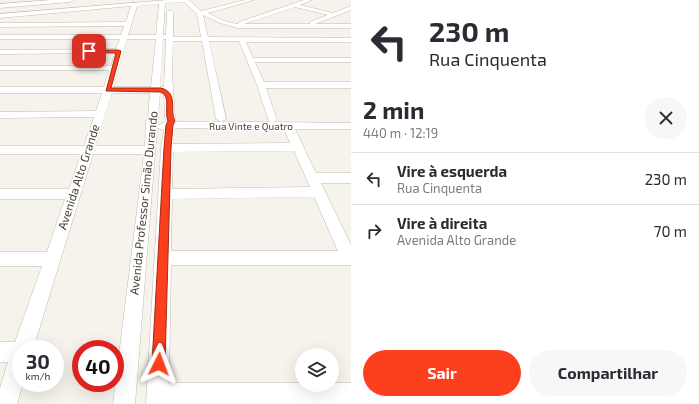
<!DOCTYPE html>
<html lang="pt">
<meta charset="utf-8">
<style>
body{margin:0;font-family:"Exo 2",sans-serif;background:#f7f7f7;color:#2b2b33;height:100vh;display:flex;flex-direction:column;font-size:15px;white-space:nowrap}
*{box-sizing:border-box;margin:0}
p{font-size:13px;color:#7c7c81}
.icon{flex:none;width:22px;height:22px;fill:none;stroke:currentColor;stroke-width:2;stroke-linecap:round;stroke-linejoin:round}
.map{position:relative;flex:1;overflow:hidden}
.side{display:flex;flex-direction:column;background:#fff;width:348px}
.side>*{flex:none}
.banner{background:#fff;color:#2b2b33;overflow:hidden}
.tools{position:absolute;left:295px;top:348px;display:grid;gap:8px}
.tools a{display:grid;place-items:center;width:44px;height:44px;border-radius:50%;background:#fff;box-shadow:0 4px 16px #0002;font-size:20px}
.speed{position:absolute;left:12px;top:340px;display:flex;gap:8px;font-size:20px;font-weight:700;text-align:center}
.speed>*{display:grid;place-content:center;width:52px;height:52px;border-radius:50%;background:#fff;box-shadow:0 4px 16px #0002;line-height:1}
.speed small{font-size:10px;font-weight:400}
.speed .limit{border:6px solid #d22;background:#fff;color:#111}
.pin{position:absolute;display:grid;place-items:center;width:34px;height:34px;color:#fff;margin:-17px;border-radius:8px;box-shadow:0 2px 6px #0006}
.me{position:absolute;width:44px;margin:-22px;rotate:3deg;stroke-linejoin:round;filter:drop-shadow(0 0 3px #0008)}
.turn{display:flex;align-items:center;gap:14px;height:84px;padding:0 12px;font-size:18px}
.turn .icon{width:52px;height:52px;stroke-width:2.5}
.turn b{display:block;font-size:28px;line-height:34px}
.round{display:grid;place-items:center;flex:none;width:42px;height:42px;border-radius:21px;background:#f7f7f7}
.head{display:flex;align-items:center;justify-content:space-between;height:68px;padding:0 12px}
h1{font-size:24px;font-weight:700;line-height:30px}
.action{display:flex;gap:8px;margin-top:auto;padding:8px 12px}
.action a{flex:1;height:46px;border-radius:24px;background:#fc3f1d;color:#fff;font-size:16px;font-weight:700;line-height:46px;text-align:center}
.action a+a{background:#f7f7f7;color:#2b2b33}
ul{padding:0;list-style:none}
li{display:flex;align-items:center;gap:12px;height:52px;padding:0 12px;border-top:1px solid #e1e1e2}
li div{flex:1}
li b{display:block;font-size:15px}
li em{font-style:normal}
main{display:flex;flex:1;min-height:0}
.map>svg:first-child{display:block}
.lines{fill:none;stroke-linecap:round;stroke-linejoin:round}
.minor-casing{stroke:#c2bbae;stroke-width:1}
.minor{fill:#fff;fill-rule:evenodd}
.route{fill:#fc3f1d;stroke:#a42913}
.labels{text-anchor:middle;stroke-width:3;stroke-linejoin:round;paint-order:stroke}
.far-street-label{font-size:10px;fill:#4b4439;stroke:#fff}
.street-label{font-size:12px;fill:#4b4439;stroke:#fff}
</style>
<main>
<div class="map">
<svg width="351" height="404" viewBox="0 0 351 404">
<rect width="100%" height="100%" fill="#f6f3ec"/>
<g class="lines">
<g class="minor-casing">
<path id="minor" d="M51 0H73L70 2 0 8V4Z
M167 0H189L201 11 245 0H254L208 13 224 21 238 24 239 22 304 0H312L300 5 333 13 351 6V10L315 24H351V28H238L220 23 203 15 208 37 351 38V42H246L253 58H351V62H255L264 82H351V88H266L277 120 275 122 351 123V129H295L316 173H351V183H321L351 245V265H171L169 383H302V385H332V383H351V404H146L161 148 164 130 157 128 135 404H113L144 154H93L33 349H21V383H23L17 404H0V388L8 362H0V342H15L42 266H0V252H47L65 199H0V189H69L81 154H0V146H84L94 117 0 118V112L96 111 102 93H0V87H104L109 70H0V66H111L115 53 0 54V50L116 49 120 39H0V35H121L124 26 0 27V23L126 22 131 6 0 18V14ZM184 2 197 14 201 37H173V12L170 10 167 12 166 35H163L165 3ZM159 4 156 35H128L137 6ZM295 7 328 15 310 22V24H244ZM127 39H156L151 87H113ZM163 39H166L164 87H160ZM173 41H202L216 119 221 122H177L175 118 172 73ZM209 41H239L257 85 269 122H221L226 119ZM112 93H150L148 118 146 121 145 146H95ZM160 93H164L165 118 167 121 157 126 156 121 158 118ZM175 128 284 129 290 143 173 144ZM294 151 310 187 172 189 173 152ZM314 197 338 251H171L172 199Z"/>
</g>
<use href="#minor" class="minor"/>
</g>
<path class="route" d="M89 50H118L121 51 111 88H161C179 93 169 109 175 121L173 125 171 148 165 364 163 369 159 371 154 369 152 364 164 148 166 125 168 121C164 112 171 96 161 92L106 91 116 53 87 52Z"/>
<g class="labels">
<g class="far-street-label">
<text x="251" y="130">Rua Vinte e Quatro</text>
</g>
<g class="street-label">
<text transform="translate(79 177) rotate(-72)" y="4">Avenida Alto Grande</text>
<text transform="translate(144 203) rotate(-84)" y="4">Avenida Professor Simão Durando</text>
</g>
</g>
</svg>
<div class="tools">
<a><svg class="icon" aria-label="layers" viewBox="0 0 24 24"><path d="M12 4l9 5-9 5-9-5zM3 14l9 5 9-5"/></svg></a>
</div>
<div class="speed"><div>30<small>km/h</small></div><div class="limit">40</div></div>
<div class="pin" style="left:89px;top:51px;background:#d93025"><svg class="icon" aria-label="arrive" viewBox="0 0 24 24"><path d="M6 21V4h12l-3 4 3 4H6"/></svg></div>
<svg class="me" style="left:159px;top:364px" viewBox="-20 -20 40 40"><path d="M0-17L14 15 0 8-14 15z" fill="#fc3f1d" stroke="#fff" stroke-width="4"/></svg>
</div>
<section class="side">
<div class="banner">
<div class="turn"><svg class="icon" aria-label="left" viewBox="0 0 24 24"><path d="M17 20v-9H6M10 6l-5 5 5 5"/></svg><div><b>230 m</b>Rua Cinquenta</div></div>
</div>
<div class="head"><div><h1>2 min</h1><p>440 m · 12:19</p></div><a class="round"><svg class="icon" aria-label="close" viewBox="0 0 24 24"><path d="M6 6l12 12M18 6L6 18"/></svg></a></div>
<ul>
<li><svg class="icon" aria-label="left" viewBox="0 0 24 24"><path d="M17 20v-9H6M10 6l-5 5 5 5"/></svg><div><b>Vire à esquerda</b><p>Rua Cinquenta</p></div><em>230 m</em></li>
<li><svg class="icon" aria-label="right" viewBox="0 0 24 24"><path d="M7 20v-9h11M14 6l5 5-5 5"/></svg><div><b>Vire à direita</b><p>Avenida Alto Grande</p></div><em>70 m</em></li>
</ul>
<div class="action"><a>Sair</a><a>Compartilhar</a></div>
</section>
</main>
